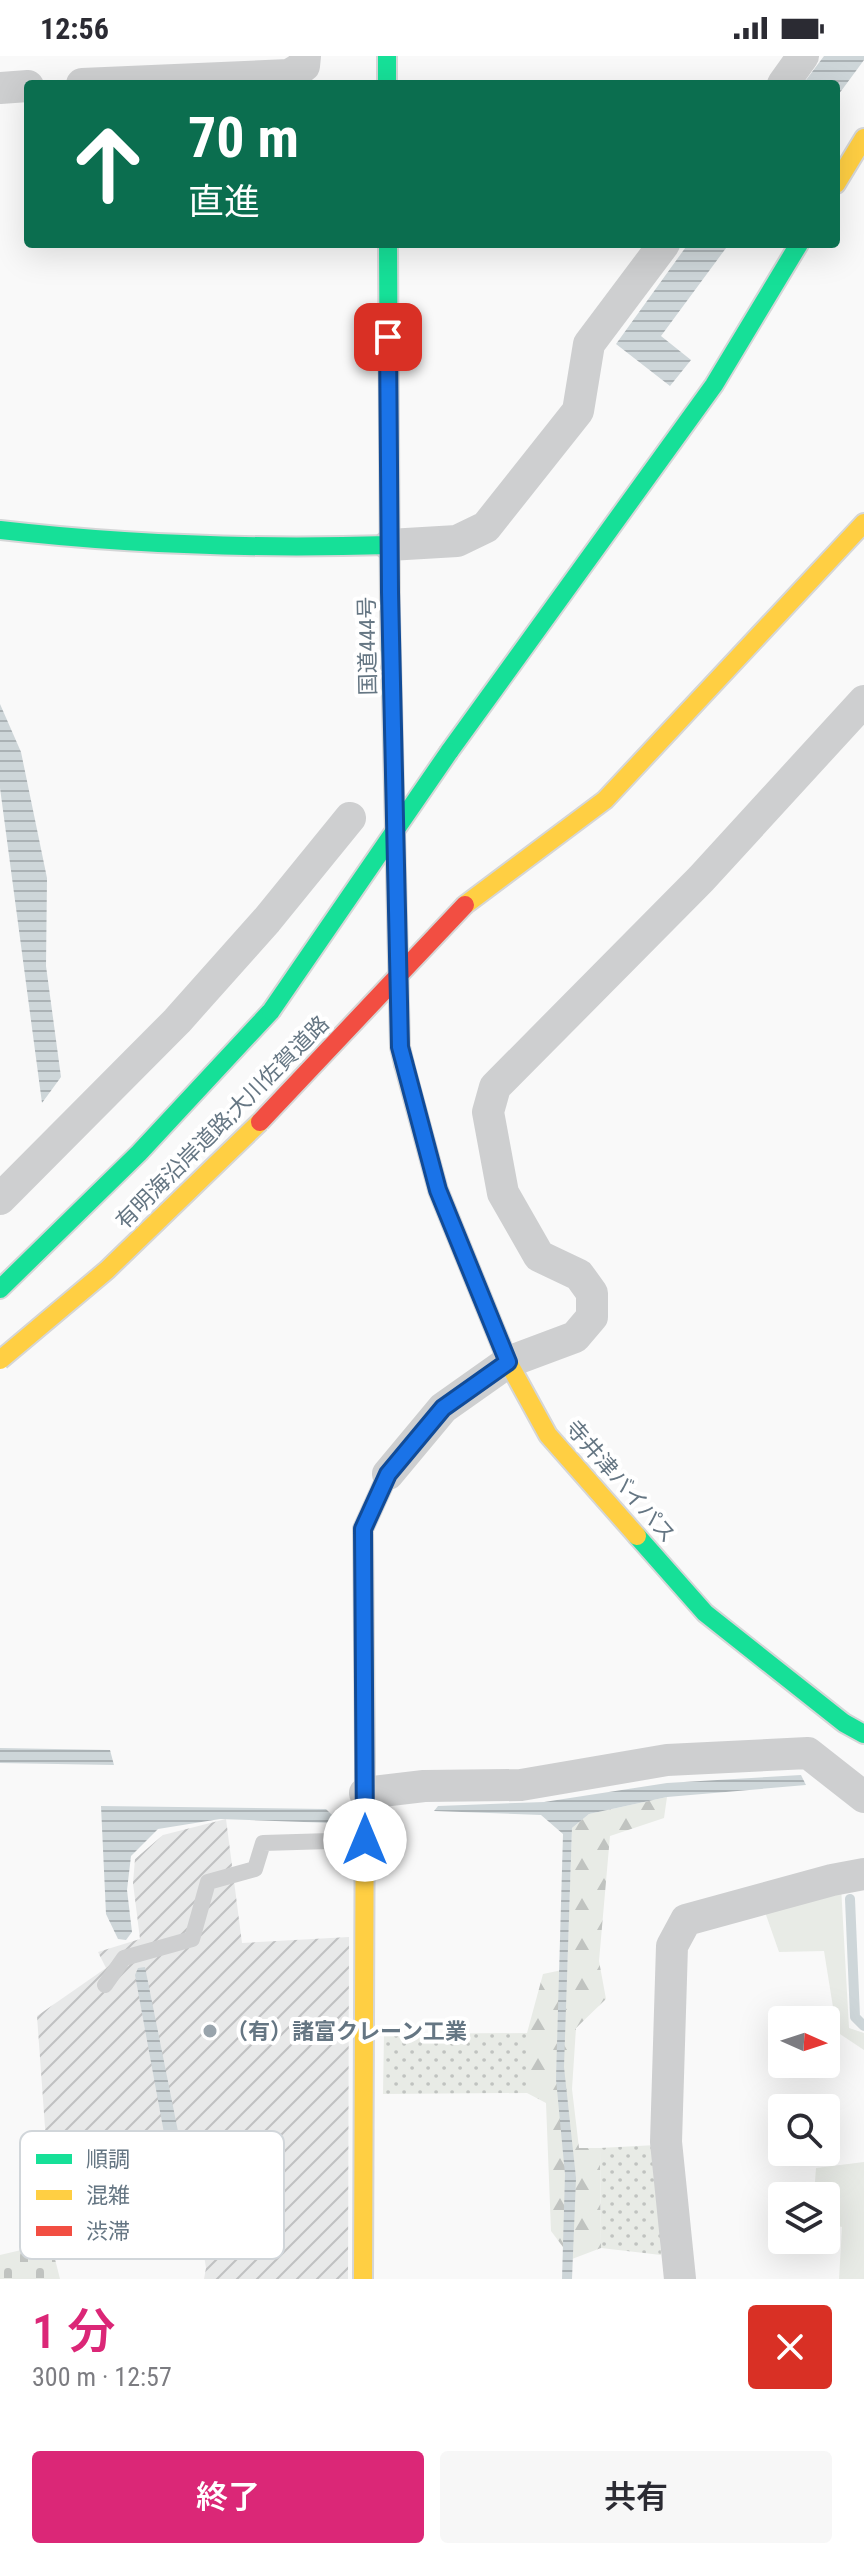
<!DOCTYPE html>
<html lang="ja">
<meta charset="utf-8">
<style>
body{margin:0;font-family:"Roboto Condensed","Noto Sans JP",sans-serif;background:#f7f7f7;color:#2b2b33;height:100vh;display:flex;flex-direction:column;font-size:30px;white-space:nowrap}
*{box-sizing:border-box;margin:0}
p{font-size:26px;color:#7c7c81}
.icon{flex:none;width:44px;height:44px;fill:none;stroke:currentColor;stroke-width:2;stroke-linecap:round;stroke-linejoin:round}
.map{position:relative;height:2223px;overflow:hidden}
.sheet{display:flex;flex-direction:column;background:#fff;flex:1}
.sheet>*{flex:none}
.top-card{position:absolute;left:24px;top:24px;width:816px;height:168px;border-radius:8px;box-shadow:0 8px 32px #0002;background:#0b6e4f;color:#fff;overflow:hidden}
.needle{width:52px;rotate:93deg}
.controls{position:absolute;left:768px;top:1950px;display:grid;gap:16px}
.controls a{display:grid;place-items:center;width:72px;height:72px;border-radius:8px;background:#fff;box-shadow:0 8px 32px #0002;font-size:40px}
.pin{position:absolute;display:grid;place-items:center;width:68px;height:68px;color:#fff;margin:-34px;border-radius:16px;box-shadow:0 4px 12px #0006}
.me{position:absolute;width:88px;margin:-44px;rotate:0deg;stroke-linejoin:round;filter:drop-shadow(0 0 6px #0008)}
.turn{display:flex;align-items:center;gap:28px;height:168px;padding:0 32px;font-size:36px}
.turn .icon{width:104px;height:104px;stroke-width:2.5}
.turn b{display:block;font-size:56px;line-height:68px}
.round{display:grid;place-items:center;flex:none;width:84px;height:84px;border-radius:8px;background:#f7f7f7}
.headline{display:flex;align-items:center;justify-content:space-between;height:136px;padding:0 32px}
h1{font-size:48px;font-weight:600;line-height:60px;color:#db2777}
.primary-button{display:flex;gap:16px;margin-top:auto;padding:16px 32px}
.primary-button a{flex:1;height:92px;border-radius:8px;background:#db2777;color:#fff;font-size:32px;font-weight:600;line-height:92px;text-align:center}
.primary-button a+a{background:#f7f7f7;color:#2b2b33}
.status{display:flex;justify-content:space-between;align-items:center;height:56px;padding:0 40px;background:#fff;direction:ltr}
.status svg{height:22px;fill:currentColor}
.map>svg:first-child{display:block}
.industrial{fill:url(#industrial-furrows)}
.grass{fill:#e8ebe6}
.forest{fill:url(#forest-firs)}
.cemetery{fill:url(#cemetery-stones)}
.garden{fill:url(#garden-dots)}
.water{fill:url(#water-rules)}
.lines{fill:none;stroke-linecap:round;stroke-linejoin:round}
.stream{stroke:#ced6d9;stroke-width:10}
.fast-casing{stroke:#d5d6d7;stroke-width:22}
.slow-casing{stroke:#d5d6d7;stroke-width:22}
.lane{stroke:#cecfd0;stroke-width:16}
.street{stroke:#cecfd0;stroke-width:32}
.fast{stroke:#16e098;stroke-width:18}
.slow{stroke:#ffcf43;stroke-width:18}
.fast-bridge-casing{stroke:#d5d6d6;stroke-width:22;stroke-linecap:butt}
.slow-bridge-casing{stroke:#d5d6d6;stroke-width:22;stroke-linecap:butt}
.jam-bridge-casing{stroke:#d5d6d6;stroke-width:22;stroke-linecap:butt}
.fast-bridge{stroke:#16e098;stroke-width:18}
.slow-bridge{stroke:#ffcf43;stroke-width:18}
.jam-bridge{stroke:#f24e42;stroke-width:18}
.route-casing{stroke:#114b97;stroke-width:20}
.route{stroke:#1a73e8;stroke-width:14}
.poi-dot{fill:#99a4ac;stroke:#fff;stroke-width:3}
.labels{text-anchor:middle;stroke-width:8;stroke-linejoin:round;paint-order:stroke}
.street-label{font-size:22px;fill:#657683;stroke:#fff}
.poi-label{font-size:22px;font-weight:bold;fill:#657683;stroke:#fff;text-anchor:start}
.key{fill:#fff;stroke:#d1d6da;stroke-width:2}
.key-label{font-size:22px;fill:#657683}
</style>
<div class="status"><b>12:56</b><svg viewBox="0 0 49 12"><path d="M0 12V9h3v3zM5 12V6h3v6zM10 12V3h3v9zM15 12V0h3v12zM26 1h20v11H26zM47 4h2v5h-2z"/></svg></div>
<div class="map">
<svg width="864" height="2223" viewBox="0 0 864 2223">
<defs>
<pattern id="industrial-furrows" width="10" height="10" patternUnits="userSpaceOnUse" patternTransform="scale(2)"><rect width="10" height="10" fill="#e8e9e9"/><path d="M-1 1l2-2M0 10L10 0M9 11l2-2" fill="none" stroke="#c0c1c2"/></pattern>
<pattern id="forest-firs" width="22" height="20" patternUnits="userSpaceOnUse" patternTransform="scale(2)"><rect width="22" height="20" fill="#e8ebe6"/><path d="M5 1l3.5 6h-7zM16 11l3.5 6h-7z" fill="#c0c3c0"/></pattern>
<pattern id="cemetery-stones" width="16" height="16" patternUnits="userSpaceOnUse" patternTransform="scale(2)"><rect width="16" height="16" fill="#e8ebe6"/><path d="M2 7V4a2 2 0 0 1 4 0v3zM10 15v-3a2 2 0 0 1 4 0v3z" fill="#c0c3c0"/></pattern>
<pattern id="garden-dots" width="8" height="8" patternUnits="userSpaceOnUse" patternTransform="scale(2)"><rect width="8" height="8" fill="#e8ebe6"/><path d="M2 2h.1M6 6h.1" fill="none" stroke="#c0c3c0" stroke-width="1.8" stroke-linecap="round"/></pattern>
<pattern id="water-rules" width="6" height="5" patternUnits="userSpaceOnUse" patternTransform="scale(2)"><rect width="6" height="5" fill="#ced6d9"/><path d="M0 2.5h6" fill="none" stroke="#abb2b5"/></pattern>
</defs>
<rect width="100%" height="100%" fill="#f9f9f9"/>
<path class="industrial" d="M226 1763 242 1887 349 1881 348 2223H204L206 2212 190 2112 50 2141 37 1960 106 1912 98 1896 140 1883 133 1827 135 1803 163 1779Z"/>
<path class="grass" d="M841 1830 849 1972 864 1977V1994L837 1976 824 1895 779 1896 765 1856Z
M864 2106V2223H839L842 2171 826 2167V2140H814L816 2112Z"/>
<path class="forest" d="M667 1741 664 1762 610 1780 599 1905 606 1943 576 1972 572 2033 579 2092H600L601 2192 572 2203 551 2175 546 2047 527 2037V1977L543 1918 567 1913 572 1772 589 1758Z"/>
<path class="cemetery" d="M51 2187 60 2223H0V2199Z"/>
<path class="garden" d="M527 1977V2037L383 2038 384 1978Z
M656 2089 661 2199 601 2192 600 2092Z"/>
<path class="water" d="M824 0H864V4L836 42V28H803Z
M688 188H729L661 280 691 304 670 330 616 288Z
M0 648 21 696 47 822 46 910 61 1021 42 1047 0 732Z
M0 1692 110 1694 114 1709 0 1707Z
M801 1719 806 1729 667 1741 589 1758 572 1772 564 2011 576 2122 572 2223H562L565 2118 556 2023 563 1778 541 1759 434 1755 438 1750 544 1746 667 1727Z
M101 1750 326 1753 335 1762 332 1767 220 1763 158 1773 131 1800 127 1834 132 1876 126 1884 118 1883 106 1858Z
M145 1911 190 2135 181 2149 76 2174 73 2161 175 2137 135 1919 138 1912Z"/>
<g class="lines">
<path class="stream" d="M850 1843 855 1961 864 1970"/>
<g class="fast-casing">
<path id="fast" d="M387 0V28
M388 188 390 559 400 991 404 1008
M0 474C130 489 259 493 389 489
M449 696 714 329 799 188
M0 1233 139 1097 271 955
M637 1480 705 1557 844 1667 864 1678
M365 1702 363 1473 388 1418"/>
</g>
<g class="slow-casing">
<path id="slow" d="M836 128 864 82
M465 849 605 744 864 467
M404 1008 438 1134 508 1306 548 1379 637 1480
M363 2223 365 1702"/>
</g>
<path class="lane" d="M105 1929 124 1902 192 1883 208 1826 255 1813 263 1787 364 1784"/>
<path class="street" d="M82 28 289 19 304 10 305 0
M783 28 803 0
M0 32 28 30
M389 489 457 485 486 471 578 355 589 288 664 188
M0 1143 177 965 267 864 350 762
M388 1418 443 1352 508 1306 575 1281 592 1261V1237L579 1219 539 1200 503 1137 488 1056 495 1031 701 823 864 645
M365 1737 424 1730 521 1729 667 1704 808 1697 864 1741
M680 2223 666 2086 672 1890 686 1864 832 1824 864 1818"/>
<use href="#fast" class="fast"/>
<use href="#slow" class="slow"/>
<g class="fast-bridge-casing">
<path id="fast-bridge" d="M271 955 449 696"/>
</g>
<g class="slow-bridge-casing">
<path id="slow-bridge" d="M0 1304 107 1214 260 1066"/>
</g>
<g class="jam-bridge-casing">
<path id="jam-bridge" d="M260 1066 465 849"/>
</g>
<use href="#fast-bridge" class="fast-bridge"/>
<use href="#slow-bridge" class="slow-bridge"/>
<use href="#jam-bridge" class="jam-bridge"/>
</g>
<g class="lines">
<g class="route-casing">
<path id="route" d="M365 1784 363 1473 388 1418 443 1352 508 1306 438 1134 400 991 390 536 388 281"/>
</g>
<use href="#route" class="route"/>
</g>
<circle class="poi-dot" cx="210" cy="1975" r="8"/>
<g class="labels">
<g class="street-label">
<text transform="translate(367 590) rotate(-91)" y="8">国道444号</text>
<text transform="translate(222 1066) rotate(-45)" y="8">有明海沿岸道路;大川佐賀道路</text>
<text transform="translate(621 1425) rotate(49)" y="8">寺井津バイパス</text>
</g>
<g class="poi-label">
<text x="226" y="1983">（有）諸富クレーン工業</text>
</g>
</g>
<rect x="20" y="2075" width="264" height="128" rx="12" class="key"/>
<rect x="36" y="2098" width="36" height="10" fill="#16e098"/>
<rect x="36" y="2134" width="36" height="10" fill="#ffcf43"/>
<rect x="36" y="2170" width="36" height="10" fill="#f24e42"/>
<g class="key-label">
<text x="86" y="2111">順調</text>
<text x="86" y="2147">混雑</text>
<text x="86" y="2183">渋滞</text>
</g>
</svg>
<div class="controls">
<a><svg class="needle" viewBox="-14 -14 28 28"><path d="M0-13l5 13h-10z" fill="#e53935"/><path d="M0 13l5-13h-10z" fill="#7c7c81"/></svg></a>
<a><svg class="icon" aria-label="search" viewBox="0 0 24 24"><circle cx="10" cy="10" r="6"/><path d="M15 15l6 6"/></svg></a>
<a><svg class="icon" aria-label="layers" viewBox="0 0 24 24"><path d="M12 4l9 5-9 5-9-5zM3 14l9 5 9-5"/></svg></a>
</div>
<div class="pin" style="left:388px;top:281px;background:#d93025"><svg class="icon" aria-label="arrive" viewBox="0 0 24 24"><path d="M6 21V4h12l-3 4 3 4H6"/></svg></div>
<svg class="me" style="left:365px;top:1784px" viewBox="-20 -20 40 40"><circle r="19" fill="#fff"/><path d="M0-13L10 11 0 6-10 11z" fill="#1a73e8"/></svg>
<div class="top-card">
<div class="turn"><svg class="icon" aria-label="ahead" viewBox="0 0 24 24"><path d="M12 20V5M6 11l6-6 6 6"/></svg><div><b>70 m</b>直進</div></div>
</div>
</div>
<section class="sheet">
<div class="headline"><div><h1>1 分</h1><p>300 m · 12:57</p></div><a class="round" style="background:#d93025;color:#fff"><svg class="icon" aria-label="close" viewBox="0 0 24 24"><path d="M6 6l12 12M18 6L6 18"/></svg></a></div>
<div class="primary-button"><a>終了</a><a>共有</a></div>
</section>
